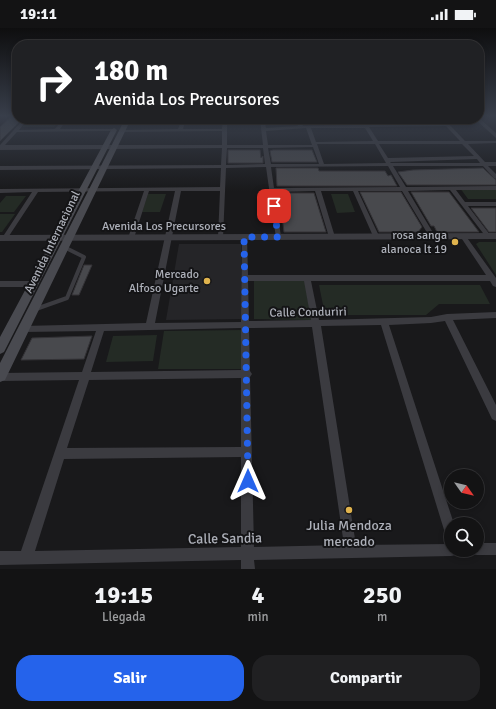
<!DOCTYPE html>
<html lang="es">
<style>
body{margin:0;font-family:Signika,sans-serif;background:#202022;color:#f1f3f6;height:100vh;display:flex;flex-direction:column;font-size:15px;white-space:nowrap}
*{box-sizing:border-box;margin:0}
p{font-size:13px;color:#9d9ea0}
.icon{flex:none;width:22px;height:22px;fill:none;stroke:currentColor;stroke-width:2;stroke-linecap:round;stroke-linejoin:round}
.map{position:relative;height:541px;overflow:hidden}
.panel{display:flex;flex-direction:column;background:#131314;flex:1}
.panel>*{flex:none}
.hud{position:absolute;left:12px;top:12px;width:472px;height:84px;border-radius:16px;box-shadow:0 2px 6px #0003,0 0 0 1px #323234;background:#202124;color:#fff;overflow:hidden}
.needle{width:26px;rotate:124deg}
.tools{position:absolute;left:444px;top:441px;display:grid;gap:8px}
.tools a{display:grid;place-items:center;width:40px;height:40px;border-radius:50%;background:#131314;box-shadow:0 2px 6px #0003,0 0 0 1px #323234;font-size:20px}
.pin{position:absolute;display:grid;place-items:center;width:34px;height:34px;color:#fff;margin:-17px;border-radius:8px;box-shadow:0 2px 6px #0006}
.me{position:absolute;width:44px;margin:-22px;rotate:0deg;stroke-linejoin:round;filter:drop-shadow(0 0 3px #0008)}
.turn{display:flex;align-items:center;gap:14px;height:84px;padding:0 16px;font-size:18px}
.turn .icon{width:52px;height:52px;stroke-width:2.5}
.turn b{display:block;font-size:28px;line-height:34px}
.eta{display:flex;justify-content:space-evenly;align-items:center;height:68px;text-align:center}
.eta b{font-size:24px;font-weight:700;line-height:28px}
.cta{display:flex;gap:8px;margin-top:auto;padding:8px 16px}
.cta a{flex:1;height:46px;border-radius:16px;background:#2563eb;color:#fff;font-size:16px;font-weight:700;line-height:46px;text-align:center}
.cta a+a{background:#202022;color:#f1f3f6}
.status{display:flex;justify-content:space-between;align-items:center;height:28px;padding:0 20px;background:#131314;direction:ltr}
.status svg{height:11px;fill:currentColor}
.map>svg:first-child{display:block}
.built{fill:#252528}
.green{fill:#242b25}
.building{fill:#48494d;stroke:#343337}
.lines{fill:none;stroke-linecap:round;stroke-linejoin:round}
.service{stroke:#3b3b40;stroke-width:4}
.minor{fill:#3b3b40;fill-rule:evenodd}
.tertiary{fill:#3b3b40;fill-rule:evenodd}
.secondary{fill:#494a50;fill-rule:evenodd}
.route{stroke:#2563eb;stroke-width:7;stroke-dasharray:0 12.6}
.poi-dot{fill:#e0b34d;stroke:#141416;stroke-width:1.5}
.labels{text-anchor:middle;stroke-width:4;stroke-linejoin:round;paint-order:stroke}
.street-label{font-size:12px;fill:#adb0b9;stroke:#141416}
.poi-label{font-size:12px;fill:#adb0b9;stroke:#141416;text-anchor:end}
.near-poi-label{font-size:14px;fill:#adb0b9;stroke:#141416}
.near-street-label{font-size:14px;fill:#adb0b9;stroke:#141416}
</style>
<div class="status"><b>19:11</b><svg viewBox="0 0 49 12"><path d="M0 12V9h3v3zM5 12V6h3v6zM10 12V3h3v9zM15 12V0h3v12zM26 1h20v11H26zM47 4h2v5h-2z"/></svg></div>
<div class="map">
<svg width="496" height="541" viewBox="0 0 496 541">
<rect width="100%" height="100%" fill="#19191b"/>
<path class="built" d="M179 216H241L242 291 166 292Z"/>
<path class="green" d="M270 91H295L296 97H271Z
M367 91H418L422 96H371Z
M30 92H60L54 99H22Z
M460 160 496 161V171H468Z
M148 166H166L160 184H142Z
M331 166H348L355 184 337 185Z
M6 168H26L14 184H0V175Z
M0 186H15L2 204H0Z
M479 214H496V247L476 216Z
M254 253H305L311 292 254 291Z
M319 257H480L490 276H439L426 287H325Z
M242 302V341H158L164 303Z
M157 307 153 333 106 334 113 308Z"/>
<path class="building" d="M12 88H17V91H22L0 113V99Z
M228 122H260L261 130 263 128V135H228Z
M273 122H312L317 134H272L270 123Z
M276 140H318L319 143H385L388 148 391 147 397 158H277Z
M483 140 496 152V157H407L398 144 413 142Z
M360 164H401L422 199 418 204H379Z
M411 164H449L479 204H437L434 198H431Z
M279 165H314L326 204H284Z
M471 180H496V204H489Z
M84 237H92L79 267H72Z
M92 308 84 331 21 332 32 310Z"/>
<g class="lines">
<path class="service" d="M36 281 67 270 84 229 64 219"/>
<path class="minor" d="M24 91H28L19 102 55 101 63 91H67L60 101H114L116 102 114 103 17 104 5 117H222V103L122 104 120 103 122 102 178 101 182 91H186L183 101H222L223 91H227V117H263L260 91H264L266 100 298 98 296 91H300L303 98 363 97 360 91H364L368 97 444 96 440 91H444L465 113H496V115L468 116 485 134H496V138H488L496 146V151L494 150 483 138H393L406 159 496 158V162H456L465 174H496V178H468L491 208 488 210 486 209 450 162 408 163 435 208 432 210 429 208 402 163H358L379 208 376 210 373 208 353 163H321L335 209 332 211 329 209 315 163 275 164 281 209 280 210H276L266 139 226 140 223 210H219L218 209 220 163H181L155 295 241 294 242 208H246L247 209 248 247H486L460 208 463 206 465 207 496 250V259L493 258 490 253H311L319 292 431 289 447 286 496 284V290L453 292 496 377V393L492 391 445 293 431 295 389 297 454 496H451V511L447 509 445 505 381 297 321 298 356 517 451 516V522H457L456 527 451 528 254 532 255 541H241V532L0 537V523H21L79 352 0 353V345L82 344 96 303 23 304 20 303 19 301 20 299 23 298 146 295 175 163H149L134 210 131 212 128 210 144 163 38 164 7 211 5 212 2 210 32 164 0 165V161L220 159 221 140 0 142V138L221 137 222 120 0 122V117ZM446 98 460 113H378L369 99ZM306 100 312 117H268L266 103ZM311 100H365L373 113 316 114ZM317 116H375L386 135 324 136ZM379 116H462L474 128 388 130ZM313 119 319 136H271L268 120ZM227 120H263L265 136 226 137ZM477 131 480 135H391L390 134ZM388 138 400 159 274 160 271 139ZM248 253H304L311 292 249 293ZM312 299 344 517 254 519 250 349 252 346 250 343 249 300ZM241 300V342L91 344 104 303ZM241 350V419L67 420 89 352ZM241 429V519L35 523 64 431Z
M0 253H34L38 256 34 259H0Z
M477 515H496V527H477L472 526 471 522H477Z"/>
<path class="tertiary" d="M479 90 496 105V110L475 91H479Z
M496 205V211L0 213V207Z"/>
<path class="secondary" d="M125 91H131L5 352 0 354V335Z
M114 100 117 102 4 324 0 326V309L111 102Z"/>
</g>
<linearGradient id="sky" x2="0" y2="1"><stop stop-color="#0e0e0f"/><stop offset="0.54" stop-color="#383e4a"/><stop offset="1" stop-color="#383e4a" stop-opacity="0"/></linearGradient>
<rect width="496" height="163" fill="url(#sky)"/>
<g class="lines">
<path class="route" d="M248 453 244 209H278L274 178"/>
</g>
<g class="poi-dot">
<circle cx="455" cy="214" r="4"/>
<circle cx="207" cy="253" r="4"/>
<circle cx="349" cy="482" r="4"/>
</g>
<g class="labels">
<g class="street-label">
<text x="164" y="202">Avenida Los Precursores</text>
<text transform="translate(52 214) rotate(-64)" y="4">Avenida Internacional</text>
<text transform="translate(308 284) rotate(-1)" y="4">Calle Conduriri</text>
</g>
<g class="poi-label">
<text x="447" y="211">rosa sanga<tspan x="447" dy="14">alanoca lt 19</tspan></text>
<text x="199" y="250">Mercado<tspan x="199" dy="14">Alfoso Ugarte</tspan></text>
</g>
<g class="near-poi-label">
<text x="349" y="502">Julia Mendoza<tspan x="349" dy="16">mercado</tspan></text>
</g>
<g class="near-street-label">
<text transform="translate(225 510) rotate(-1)" y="5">Calle Sandia</text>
</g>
</g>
</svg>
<div class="tools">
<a><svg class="needle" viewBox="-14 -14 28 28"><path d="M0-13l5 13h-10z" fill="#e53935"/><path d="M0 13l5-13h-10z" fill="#9d9ea0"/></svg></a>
<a><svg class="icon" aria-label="search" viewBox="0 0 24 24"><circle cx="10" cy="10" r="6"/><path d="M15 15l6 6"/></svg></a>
</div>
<div class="pin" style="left:274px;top:178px;background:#d93025"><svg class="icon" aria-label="arrive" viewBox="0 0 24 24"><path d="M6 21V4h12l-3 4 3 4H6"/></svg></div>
<svg class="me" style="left:248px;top:453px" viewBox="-20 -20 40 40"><path d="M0-17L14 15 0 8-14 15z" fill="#2563eb" stroke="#fff" stroke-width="4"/></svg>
<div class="hud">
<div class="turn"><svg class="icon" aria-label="right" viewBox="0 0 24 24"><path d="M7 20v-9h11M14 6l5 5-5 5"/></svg><div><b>180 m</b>Avenida Los Precursores</div></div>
</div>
</div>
<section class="panel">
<div class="eta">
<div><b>19:15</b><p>Llegada</p></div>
<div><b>4</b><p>min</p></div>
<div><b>250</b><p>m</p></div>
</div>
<div class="cta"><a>Salir</a><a>Compartir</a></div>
</section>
